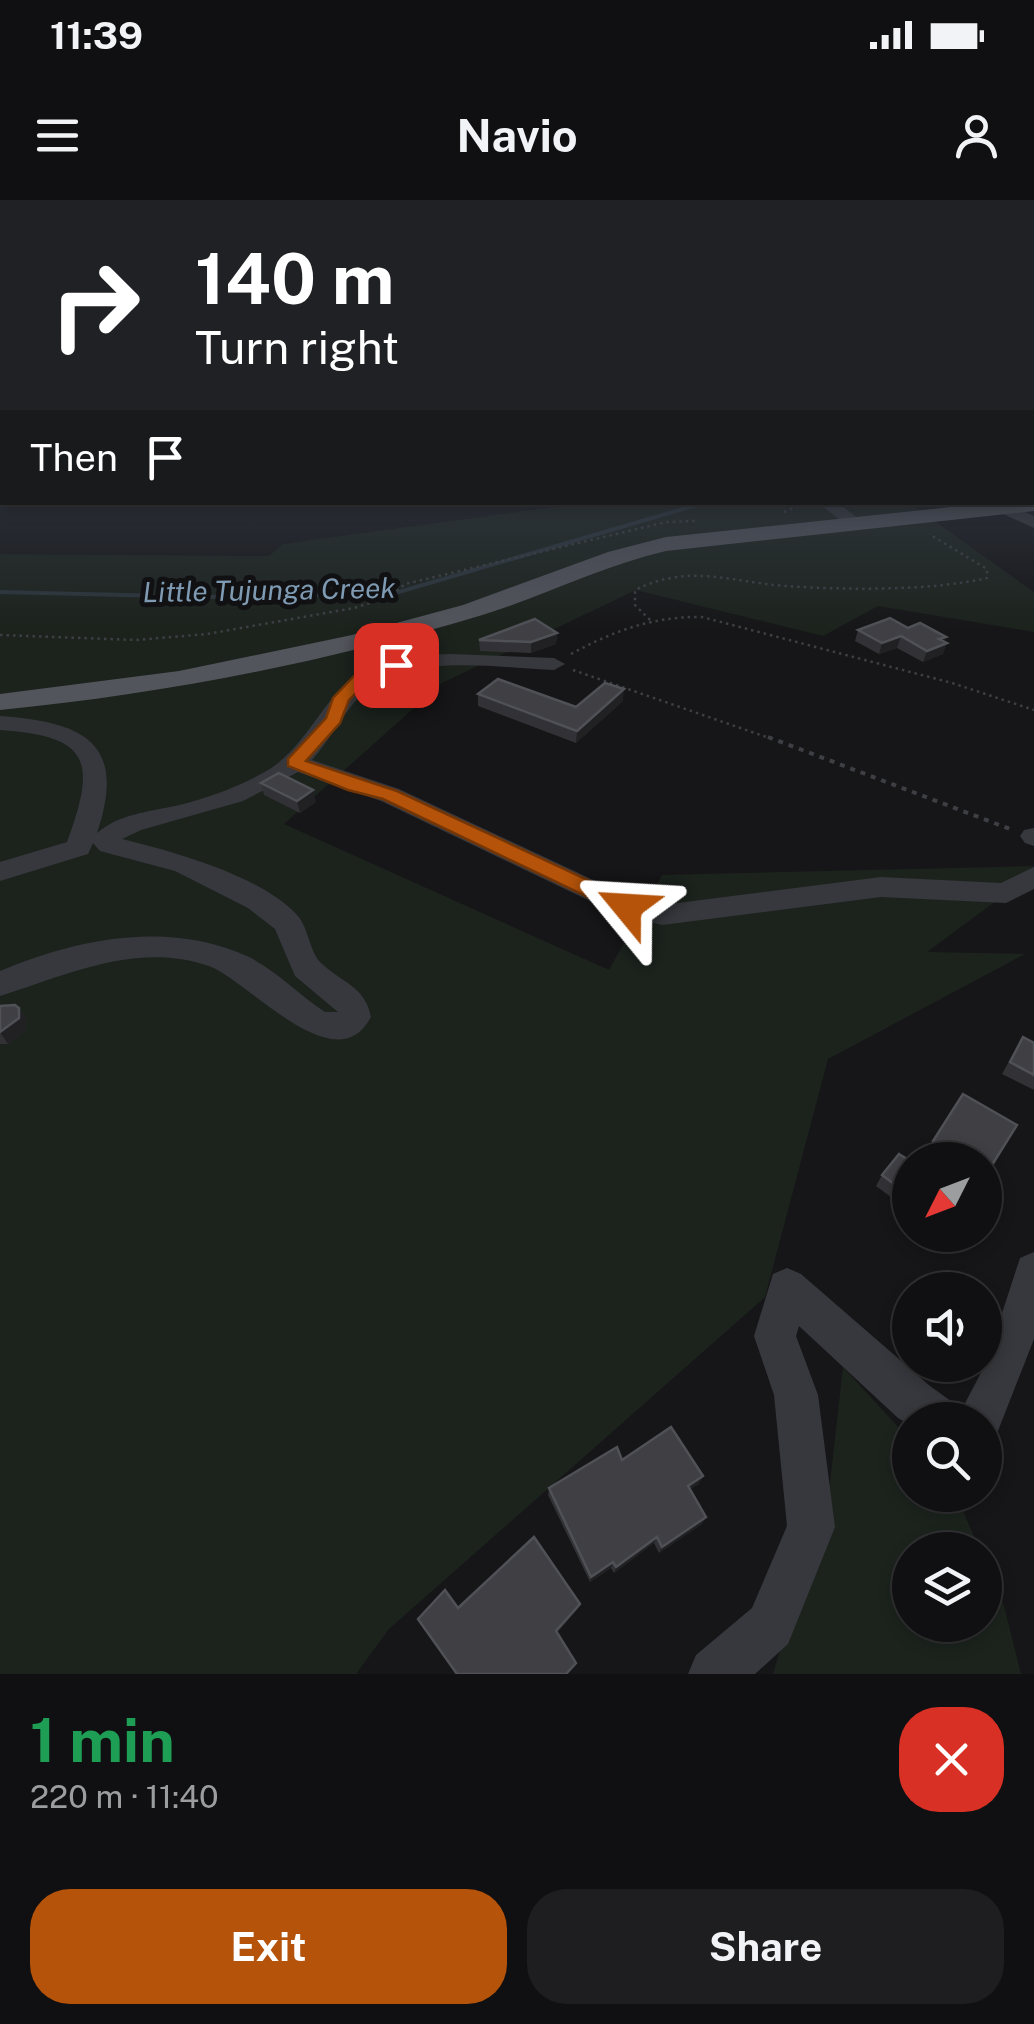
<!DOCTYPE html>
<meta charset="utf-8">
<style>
body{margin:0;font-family:"Public Sans",sans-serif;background:#1e1e20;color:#f1f3f6;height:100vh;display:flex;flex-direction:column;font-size:38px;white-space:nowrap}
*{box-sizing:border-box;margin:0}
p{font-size:32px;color:#9c9d9f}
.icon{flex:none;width:55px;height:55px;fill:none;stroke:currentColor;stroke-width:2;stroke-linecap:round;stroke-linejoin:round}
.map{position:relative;height:1474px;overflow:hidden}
.details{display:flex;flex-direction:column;background:#101012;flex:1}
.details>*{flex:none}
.top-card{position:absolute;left:0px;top:0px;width:1035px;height:305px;box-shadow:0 5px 15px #0003,0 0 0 2px #303032;background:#202124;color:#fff;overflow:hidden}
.needle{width:65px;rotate:228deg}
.tools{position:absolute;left:892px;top:942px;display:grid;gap:20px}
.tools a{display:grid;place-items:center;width:110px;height:110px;border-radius:50%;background:#101012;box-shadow:0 5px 15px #0003,0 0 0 2px #303032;font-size:50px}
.pin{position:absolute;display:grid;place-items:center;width:85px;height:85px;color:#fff;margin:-42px;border-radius:20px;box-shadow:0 5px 15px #0006}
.me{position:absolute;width:110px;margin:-55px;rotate:297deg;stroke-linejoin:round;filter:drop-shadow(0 0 8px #0008)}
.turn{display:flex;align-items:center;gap:35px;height:210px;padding:0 30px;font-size:45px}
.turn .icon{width:130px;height:130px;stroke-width:2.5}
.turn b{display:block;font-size:70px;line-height:85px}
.then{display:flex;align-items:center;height:95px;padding:0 30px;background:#0003;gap:20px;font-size:38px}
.round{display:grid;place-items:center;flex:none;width:105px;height:105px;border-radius:40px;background:#1e1e20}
.summary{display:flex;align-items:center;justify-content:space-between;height:170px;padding:0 30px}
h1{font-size:60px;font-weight:700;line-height:75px;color:#1e9e55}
.action{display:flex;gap:20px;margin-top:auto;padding:20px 30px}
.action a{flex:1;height:115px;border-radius:40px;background:#b45309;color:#fff;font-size:40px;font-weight:700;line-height:115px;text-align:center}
.action a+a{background:#1e1e20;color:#f1f3f6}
.status{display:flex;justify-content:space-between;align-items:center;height:70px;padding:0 50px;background:#101012;direction:ltr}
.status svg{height:28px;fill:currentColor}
header{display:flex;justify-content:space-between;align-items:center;height:130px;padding:0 30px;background:#101012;font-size:45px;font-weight:700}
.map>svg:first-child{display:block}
.green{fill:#1c231d}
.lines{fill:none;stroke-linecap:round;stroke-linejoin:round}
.stream{stroke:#2c353c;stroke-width:4}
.path-far1{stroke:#3d3f44;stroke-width:2.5;stroke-dasharray:2.5 4;stroke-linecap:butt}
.path{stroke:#3d3f44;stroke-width:4;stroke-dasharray:5 6;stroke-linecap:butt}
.minor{fill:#37383d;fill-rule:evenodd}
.major{fill:#53555c;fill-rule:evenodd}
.wall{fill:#323236}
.shaded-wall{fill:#212124}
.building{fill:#3f3f44;stroke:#4f5156;stroke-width:2.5}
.route{fill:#b45309;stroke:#753606;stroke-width:2.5}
.labels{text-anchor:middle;stroke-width:10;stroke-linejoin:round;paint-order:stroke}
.far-water-label{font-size:28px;font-style:italic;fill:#7f9bb3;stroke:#111113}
</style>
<div class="status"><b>11:39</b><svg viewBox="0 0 49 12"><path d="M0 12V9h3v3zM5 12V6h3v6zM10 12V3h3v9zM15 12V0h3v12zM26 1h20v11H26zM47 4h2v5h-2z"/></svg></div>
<header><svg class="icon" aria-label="menu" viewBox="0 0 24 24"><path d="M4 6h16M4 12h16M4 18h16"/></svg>Navio<svg class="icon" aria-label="person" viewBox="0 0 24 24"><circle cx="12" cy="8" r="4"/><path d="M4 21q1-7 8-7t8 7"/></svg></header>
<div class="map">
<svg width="1034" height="1474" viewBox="0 0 1034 1474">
<rect width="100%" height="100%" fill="#161618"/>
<path class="green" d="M584 303H977L915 307 1034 392V432L878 406 823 436 636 390 442 483 284 624 609 770 662 675 1034 666V673L927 752 1025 754 828 859 765 1097 389 1429 356 1474H0V354L269 356 283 344Z
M843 1167 910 1240V1295H956L980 1350H910V1425H985V1362L1004 1406 1021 1474H773L830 1283Z"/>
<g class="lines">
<path class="stream" d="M0 392 208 397 392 394 707 302"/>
<path class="path-far1" d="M784 312 807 302
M650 420 635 405V390C690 363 729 382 786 386 845 390 931 391 987 378V369L929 334
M0 435 136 440 207 434 354 408 391 396 405 384 667 322 695 321
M571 454C613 431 654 416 702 417L952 483 1034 510
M573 470 775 540"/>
<path class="path" d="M768 537 1010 629"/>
<path class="minor" d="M0 290H2V300H0Z
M817 302H837L864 323 849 327Z
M1005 303 1034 316V328L999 312 997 308Z
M450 454 554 458 565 464 554 470C500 468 406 452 364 492 343 512 331 539 312 560L399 589 634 699 662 705 881 677 1001 683 1034 667V689L1006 703 881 697 662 725 617 714 381 601 298 572 243 601 141 630 122 639C174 652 260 675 297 715 309 728 309 751 321 763 342 783 365 786 371 817 336 884 249 781 209 766 137 741 67 775 0 796V771C78 738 170 720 249 757 277 771 299 795 325 812H338L295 776 275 729 248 708 175 671 100 651 93 643 88 654 0 681V662L67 642C97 561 90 536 0 530V516C82 522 128 541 97 633 119 614 148 612 175 606 205 599 235 588 261 574 309 550 322 491 368 469 393 456 422 455 450 454Z
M1034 628V646L1025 643 1020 636 1024 630Z
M1034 1052V1139L996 1236 985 1241V1220H910V1225L898 1218 799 1126 796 1136 818 1195 835 1327 788 1444 755 1474H688L696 1455 752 1408 787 1326 774 1195 754 1136 773 1074 787 1068 801 1074 930 1186 962 1209 985 1165 1020 1058Z"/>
<path class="major" d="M1034 299V311L666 351C601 366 542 397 479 416 322 463 163 494 0 510V494L179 471 352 435 463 405 608 352 666 337 999 302H1032Z"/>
</g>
<path class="wall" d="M908 428 944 441 943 454 923 462 897 448 879 454 855 441 858 430Z
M557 433 556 444 531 453 480 451 479 440Z
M478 494 576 507 623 501 576 543 478 506Z
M261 583 316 602 300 613 264 595Z
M0 806 19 808 27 820 26 830 8 844H0Z
M1023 837 1034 843V890L1002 874Z
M963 894 1017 925 985 976V960H939L926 952Z
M910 961V1006L907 1009 876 986 882 975Z
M949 1035H971L963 1045Z
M622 1260 699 1284 690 1289 702 1324 659 1353 654 1343 614 1373 611 1368 590 1382 548 1295 549 1288Z"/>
<path class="shaded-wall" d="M557 433 556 444 531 453V442Z
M901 436 897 448 879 454 882 443Z
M946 437 943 445 947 443 943 454 923 462 927 451 939 439Z
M624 489 623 501 576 543 577 531Z
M313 590 316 602 300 613 297 601Z
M19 808 27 820 26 830 8 844 0 832Z
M703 1276 699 1284 684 1293 688 1286Z
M706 1317 702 1324 659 1353 662 1347Z
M657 1337 654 1343 614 1373 616 1367Z
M613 1362 611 1368 590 1382 591 1377Z
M580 1404 578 1409 555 1436 556 1431Z"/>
<path class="building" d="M0 239H2V274H0Z
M890 418 908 428 920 423 946 437 939 439 947 443 927 451 901 436 882 443 858 430Z
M535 419 557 433 531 442 479 440Z
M498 479 576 507 605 483 624 489 577 531 478 494Z
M279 573 313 590 297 601 261 583Z
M15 805 19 808V818L0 832V806Z
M1023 837 1034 843V875L1010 862Z
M963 894 1017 925 987 973 985 972V960H965L933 941Z
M899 954 910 961V996L882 975Z
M671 1227 703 1276 688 1286 706 1317 662 1347 657 1337 616 1367 613 1362 591 1377 549 1288 617 1247 622 1260Z
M534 1337 580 1404 556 1431 576 1463 566 1474H457L418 1419 445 1390 458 1408Z"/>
<linearGradient id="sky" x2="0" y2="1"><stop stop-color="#0c0c0d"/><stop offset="0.52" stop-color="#363c48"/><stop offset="1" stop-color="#363c48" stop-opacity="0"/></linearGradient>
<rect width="1034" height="430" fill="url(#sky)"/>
<path class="route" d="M396 460 402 462V468L366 483 349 500 340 523 306 561 397 591 635 702 638 707 635 712H619L383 599 348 590 288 566V559L326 518 333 498 354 476Z"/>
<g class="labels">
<g class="far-water-label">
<text transform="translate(269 390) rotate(-1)" y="10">Little Tujunga Creek</text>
</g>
</g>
</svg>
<div class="tools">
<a><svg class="needle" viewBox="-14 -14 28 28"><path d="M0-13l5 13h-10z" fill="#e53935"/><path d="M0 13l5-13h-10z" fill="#9c9d9f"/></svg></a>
<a><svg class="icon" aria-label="sound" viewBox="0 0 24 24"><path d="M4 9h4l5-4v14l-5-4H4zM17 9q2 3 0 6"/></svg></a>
<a><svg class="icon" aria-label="search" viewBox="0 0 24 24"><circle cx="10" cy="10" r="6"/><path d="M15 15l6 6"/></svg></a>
<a><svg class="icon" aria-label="layers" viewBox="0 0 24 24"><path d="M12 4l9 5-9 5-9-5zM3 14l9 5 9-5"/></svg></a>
</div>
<div class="pin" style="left:396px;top:465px;background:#d93025"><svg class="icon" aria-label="arrive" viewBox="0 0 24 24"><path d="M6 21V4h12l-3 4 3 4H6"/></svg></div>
<svg class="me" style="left:627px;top:707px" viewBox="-20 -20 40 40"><path d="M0-17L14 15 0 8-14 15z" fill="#b45309" stroke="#fff" stroke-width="4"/></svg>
<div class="top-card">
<div class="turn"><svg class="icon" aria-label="right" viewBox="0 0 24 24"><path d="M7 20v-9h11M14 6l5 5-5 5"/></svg><div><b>140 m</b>Turn right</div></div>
<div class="then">Then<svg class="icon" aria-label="arrive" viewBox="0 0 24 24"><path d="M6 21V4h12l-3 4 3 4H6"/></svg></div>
</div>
</div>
<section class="details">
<div class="summary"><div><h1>1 min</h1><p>220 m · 11:40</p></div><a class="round" style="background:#d93025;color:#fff"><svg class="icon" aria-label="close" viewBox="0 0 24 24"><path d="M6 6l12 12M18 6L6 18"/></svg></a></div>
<div class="action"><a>Exit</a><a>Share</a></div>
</section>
